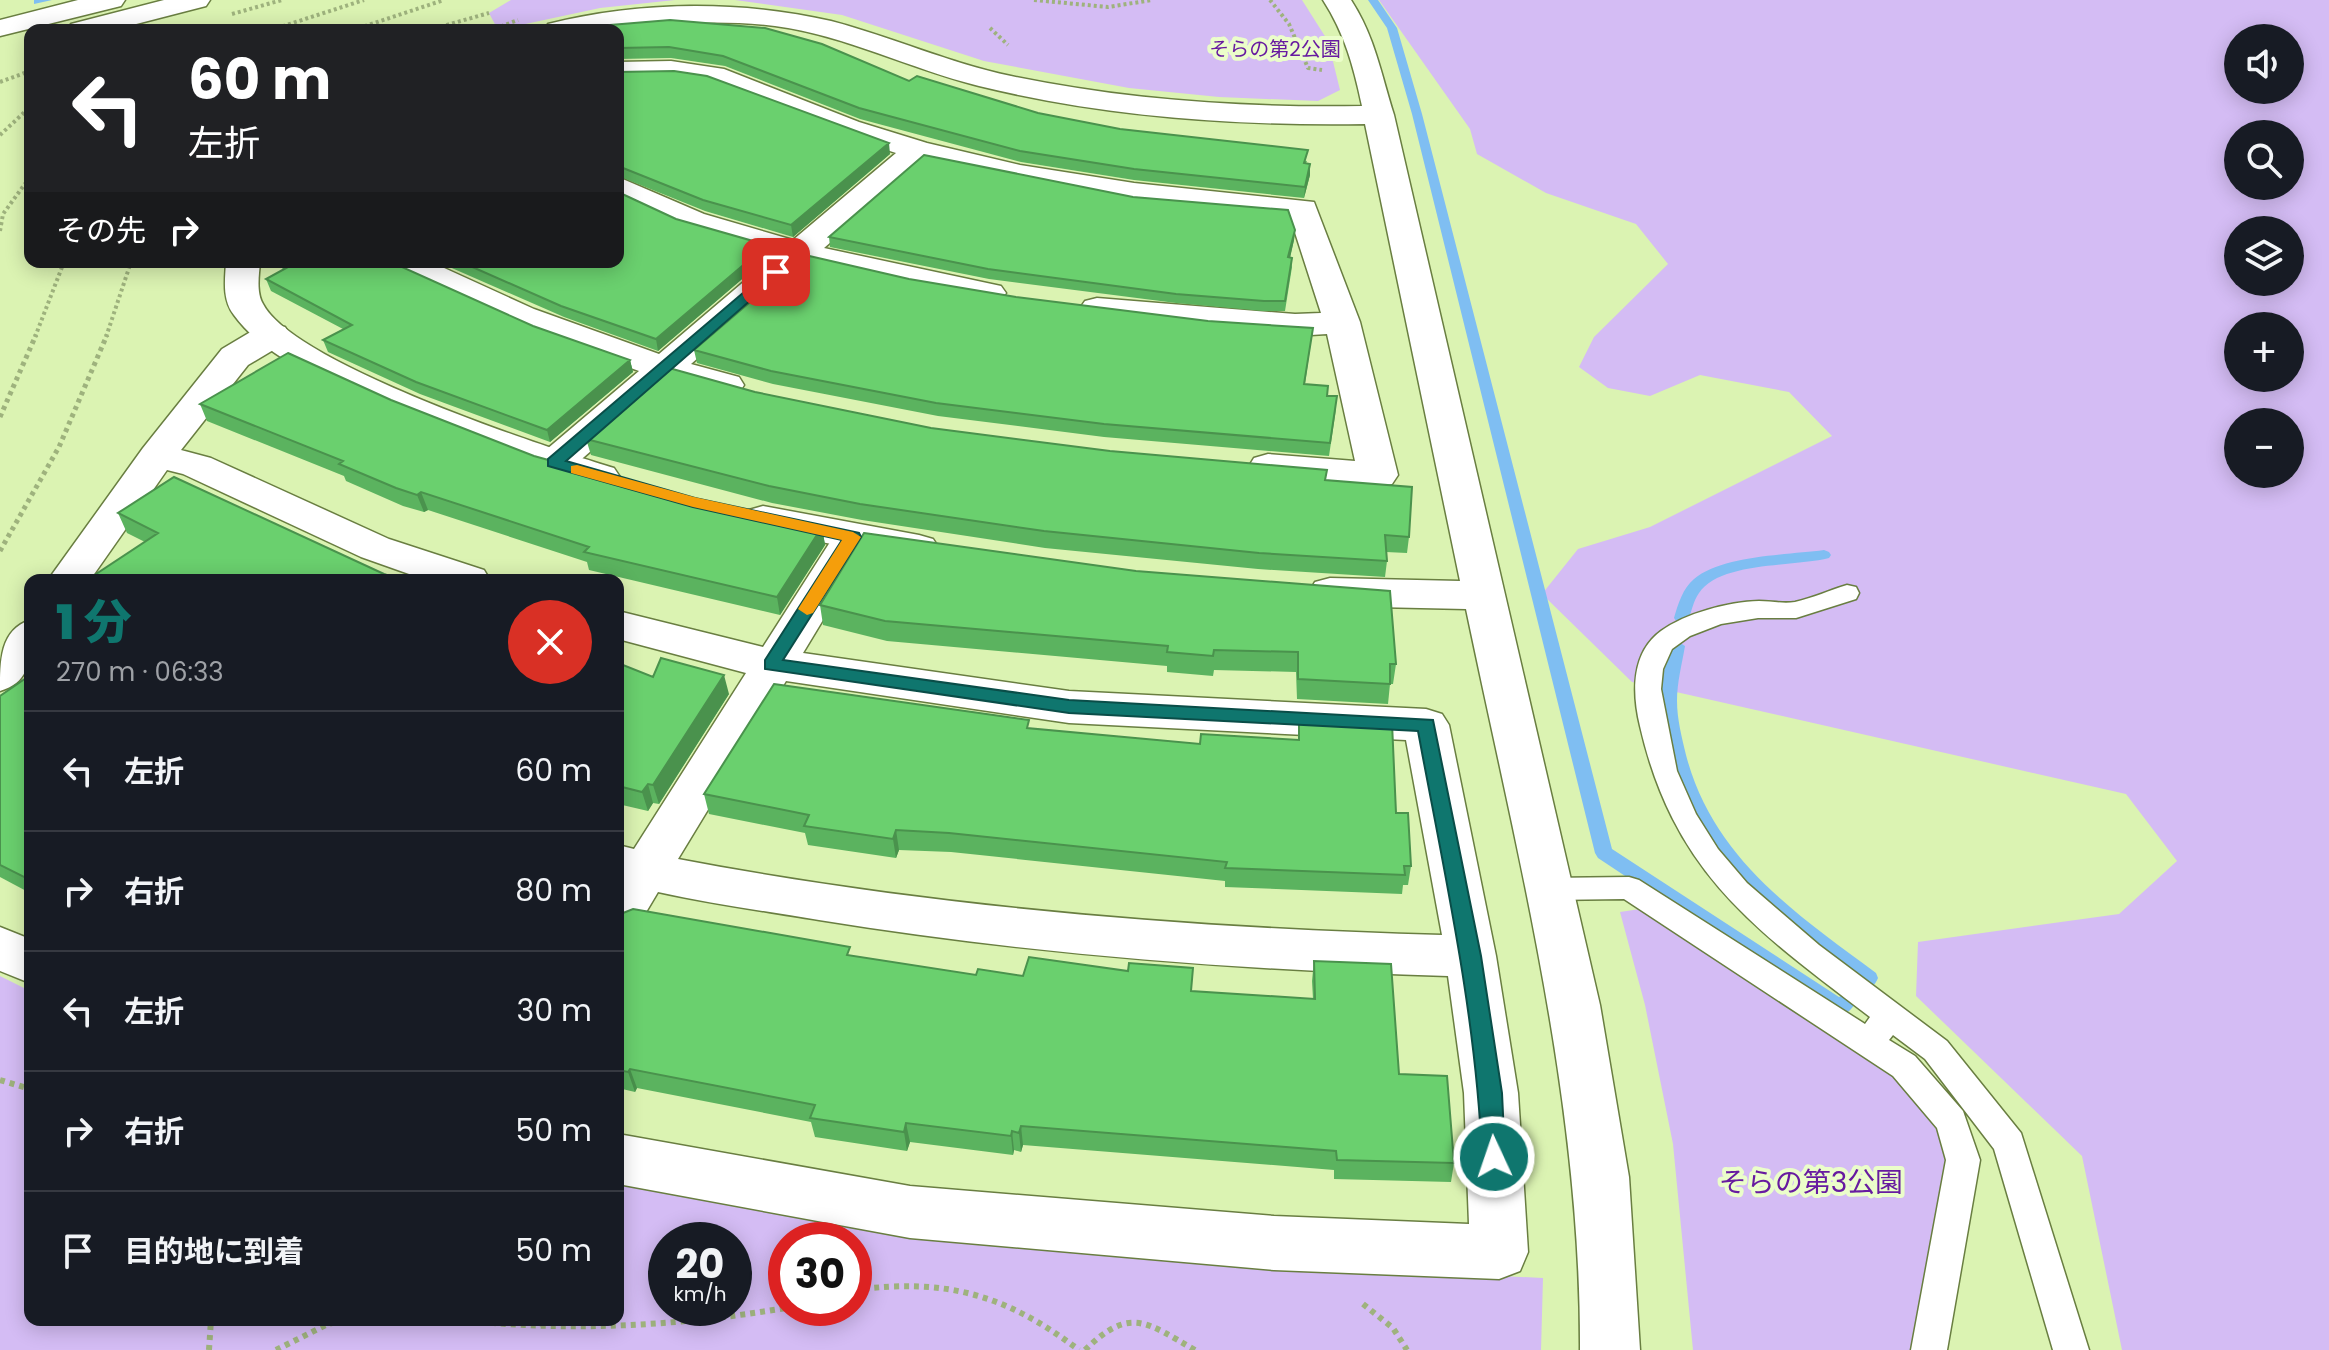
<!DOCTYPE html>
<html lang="ja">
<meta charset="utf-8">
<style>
body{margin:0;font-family:Poppins,"Noto Sans JP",sans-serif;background:#242831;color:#f1f3f6;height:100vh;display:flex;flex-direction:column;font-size:30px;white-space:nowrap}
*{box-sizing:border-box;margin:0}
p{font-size:26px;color:#9ea1a6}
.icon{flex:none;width:44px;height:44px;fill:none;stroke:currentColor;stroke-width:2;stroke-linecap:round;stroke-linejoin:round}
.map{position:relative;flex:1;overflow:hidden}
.sheet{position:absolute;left:24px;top:574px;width:600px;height:752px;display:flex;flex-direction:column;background:#171b24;border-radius:16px;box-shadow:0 4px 20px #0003}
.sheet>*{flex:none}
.guide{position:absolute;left:24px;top:24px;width:600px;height:244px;border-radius:16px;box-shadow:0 4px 20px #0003;background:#202124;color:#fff;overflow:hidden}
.controls{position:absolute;left:2224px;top:24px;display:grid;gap:16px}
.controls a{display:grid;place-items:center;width:80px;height:80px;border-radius:50%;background:#171b24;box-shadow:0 4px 20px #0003;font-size:40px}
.speed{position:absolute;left:648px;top:1222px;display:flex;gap:16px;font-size:40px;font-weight:700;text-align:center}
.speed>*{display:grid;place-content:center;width:104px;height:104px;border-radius:50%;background:#171b24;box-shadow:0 4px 20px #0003;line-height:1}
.speed small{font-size:20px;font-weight:400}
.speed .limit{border:12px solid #d22;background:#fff;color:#111}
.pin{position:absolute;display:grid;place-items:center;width:68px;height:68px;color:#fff;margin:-34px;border-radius:16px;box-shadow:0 4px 12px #0006}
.me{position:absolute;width:88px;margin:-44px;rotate:357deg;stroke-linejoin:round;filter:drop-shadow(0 0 6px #0008)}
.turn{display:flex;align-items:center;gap:28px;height:168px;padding:0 32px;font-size:36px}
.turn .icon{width:104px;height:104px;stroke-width:2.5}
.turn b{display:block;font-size:56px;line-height:68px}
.then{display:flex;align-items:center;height:76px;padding:0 32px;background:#0003;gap:16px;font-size:30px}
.round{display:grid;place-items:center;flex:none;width:84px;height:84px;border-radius:42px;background:#242831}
.summary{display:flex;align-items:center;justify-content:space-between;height:136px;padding:0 32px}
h1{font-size:48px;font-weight:800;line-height:60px;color:#0f766e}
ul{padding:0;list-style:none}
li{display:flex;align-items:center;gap:24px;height:120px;padding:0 32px;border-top:2px solid #363941}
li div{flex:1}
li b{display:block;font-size:30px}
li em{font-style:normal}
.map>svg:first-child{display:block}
.green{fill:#d4bcf4;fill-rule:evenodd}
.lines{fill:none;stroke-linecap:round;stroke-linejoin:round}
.stream{fill:#7fbef2;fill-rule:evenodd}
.service-casing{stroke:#697e41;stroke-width:3}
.minor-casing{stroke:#697e41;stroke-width:3}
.tertiary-casing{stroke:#697e41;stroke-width:3}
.path-far2{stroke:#9eb27d;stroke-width:4;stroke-dasharray:3 3;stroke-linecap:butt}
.path-far1{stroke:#9eb27d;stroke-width:5;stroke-dasharray:4 4;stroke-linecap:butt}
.path{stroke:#9eb27d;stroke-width:6;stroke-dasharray:5 5;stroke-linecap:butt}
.service{fill:#fff;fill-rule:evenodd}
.minor{fill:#fff;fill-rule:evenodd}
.tertiary{fill:#fff;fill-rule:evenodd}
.wall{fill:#5bb35f}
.shaded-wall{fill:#4a924d}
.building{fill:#6ad06e;stroke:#4a924d;stroke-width:2}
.route{fill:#0f766e;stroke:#0a4d48;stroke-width:2}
.slow{fill:#f59e0b}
.labels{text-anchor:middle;stroke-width:8;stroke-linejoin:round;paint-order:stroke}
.far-park-label{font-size:20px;fill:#671ba0;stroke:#ebfeca}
.near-park-label{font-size:28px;fill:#671ba0;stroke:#ebfeca}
</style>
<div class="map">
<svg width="2329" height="1350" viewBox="0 0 2329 1350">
<rect width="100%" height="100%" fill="#dbf3b2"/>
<path class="green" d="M511 0H675L600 8 498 30 489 13Z
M735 0H1302L1328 41 1340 90 1318 101 1219 97 1129 88 984 61 842 15Z
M1379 0H2329V1350H2122L2082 1156 1916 996 1918 942 2119 914 2177 861 2126 794 1632 682 1542 594 1578 549 1650 527 1832 436 1789 392 1700 375 1650 396 1608 388 1579 367 1594 337 1668 264 1636 224 1546 193 1477 154 1470 129ZM2238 38H2290V90H2238ZM2238 134H2290V186H2238ZM2238 230H2290V282H2238ZM2238 326H2290V378H2238ZM2238 422H2290V474H2238Z
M1640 909 1886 1072 1892 1069 1934 1119 1948 1158 1919 1350H1693L1673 1144 1645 1005 1620 912Z
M0 976 30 991V1320H618V1180L1377 1270 1543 1278 1541 1350H0ZM666 1240H734V1308H666ZM786 1240H854V1308H786Z"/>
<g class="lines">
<path class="stream" d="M34 0H52L34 4Z
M1368 0H1378L1397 28 1422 114 1612 849 1839 997 1848 992 1855 994 1857 1000C1852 1010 1845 1018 1833 1014L1598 858 1595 853 1412 114 1387 28Z
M1824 550 1829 552 1831 555 1829 558C1795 567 1720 561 1699 593 1693 601 1692 612 1687 622H1677L1674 618C1678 604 1683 588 1694 579 1722 555 1788 555 1824 550Z
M1677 641 1685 646C1682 664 1677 682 1677 701 1677 719 1682 738 1686 755 1713 858 1795 913 1876 973L1878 978C1874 987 1869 992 1858 988L1856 983 1857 980C1774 917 1696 860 1670 755 1665 737 1660 718 1660 700 1661 682 1666 664 1669 646Z"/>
<g class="service-casing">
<path id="service" d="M1847 585 1856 587 1859 593 1856 599 1796 618H1758L1721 624 1690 636 1672 649 1663 669 1661 689 1677 771 1696 814 1718 849 1747 883 1819 945 1947 1041 2021 1133 2089 1350H2053L1994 1149 1925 1059 1893 1035 1889 1040 1915 1056 1963 1111 1980 1160 1947 1350H1911L1946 1160 1937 1128 1893 1076 1624 899 1548 900 1538 897 1533 889 1538 881 1548 878 1629 877 1639 880 1865 1024 1870 1017C1756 930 1674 874 1640 726 1632 693 1631 653 1661 631 1686 613 1728 602 1759 601 1771 601 1783 604 1795 602 1813 598 1830 590 1847 585Z"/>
</g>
<g class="minor-casing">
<path id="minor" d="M671 61 724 69 859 122 927 143 1020 165 1134 183 1314 202 1360 322 1398 475 1392 484 1378 487 1268 478 1254 474 1249 466 1254 458 1268 454 1355 461 1327 334 1295 336 1097 318 1085 315 1080 308 1085 301 1097 298 1295 314 1321 313 1290 217 1134 203 1020 183 924 161 824 248 1001 286 1006 293 1001 300 989 303 805 264 691 364 739 377 744 385 739 393 726 396 671 381 568 471 554 475 540 471 535 463 540 455 639 371 510 324 392 269 387 262H431L534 309 659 354 774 256 680 228 618 199V177L704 214 793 240 896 153C833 133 773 103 710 84 682 75 648 79 618 80V62Z
M272 324 285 327 290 335 285 343 248 365 181 450 211 458 389 539 484 570 490 580H426L361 557 183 474 167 470 90 580H48L143 448 222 349 259 327Z
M853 524 867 528 873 537 803 653 1069 691 1426 709 1442 714 1449 725 1496 956 1518 1093 1528 1252 1520 1271 1499 1279 1274 1270 910 1238 618 1184V1134L910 1186 1274 1216 1469 1224 1464 1093 1448 976C1237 970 1028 954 819 920 766 911 711 904 658 892L636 929 618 935V845L634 849 746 673 618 639V611L763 647 839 528ZM786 681 1069 723 1406 740 1442 935C1186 928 930 907 678 859Z
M30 620C30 651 35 681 0 691 0 661 0 630 30 620Z
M0 927 30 939V983L0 971Z"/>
</g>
<g class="tertiary-casing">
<path id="tertiary" d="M78 0H125L121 6 0 36V20Z
M164 0H210L206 6 113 30H67L71 24Z
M1323 0H1351C1375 37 1381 74 1394 115L1600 1005 1629 1177 1640 1350H1580C1581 1098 1517 854 1466 609L1330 606 1315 602 1309 592 1315 582 1330 578 1460 581 1365 124C1236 126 1105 117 979 86 910 69 845 35 775 26 698 16 621 30 544 30L548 24C639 1 740 0 831 21 892 37 949 63 1011 76 1126 100 1244 108 1362 106 1354 68 1345 34 1323 0Z
M226 262H260C259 275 256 292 263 304 294 364 544 447 614 468L620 477 614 486C570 497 342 394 295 366 272 352 250 337 234 315 222 300 225 280 226 262Z
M763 506 919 535 933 539 939 548 933 557 919 561 749 528 743 519 749 510Z"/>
</g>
<path class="path-far2" d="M1034 0 1108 7 1152 0
M1270 0 1289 24 1308 68 1322 70
M232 14 282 0
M990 28 1008 45
M271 30 364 0
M353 30 444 0
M429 30 489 13
M508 30 502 26 518 20
M0 82 30 71
M0 135 30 107
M0 231 3 214 30 177
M35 337 64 262
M106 337 131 262"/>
<path class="path-far1" d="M0 417 36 335
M0 551 59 447 107 335"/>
<path class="path" d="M0 1080 30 1089
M854 1290C946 1278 1005 1294 1079 1350
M1363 1304 1393 1328 1407 1350
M461 1320C571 1332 677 1326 786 1308
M541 1327 545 1320
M209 1350 211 1320
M276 1350 328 1324 346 1320
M1085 1350C1130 1306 1146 1322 1195 1350"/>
<use href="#service" class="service"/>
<use href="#minor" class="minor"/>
<use href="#tertiary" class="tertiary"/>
</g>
<path class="wall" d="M618 30 909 81 1038 113 1120 129 1307 161 1306 163 1310 175 1304 198 1134 180 1021 162 860 119 725 66 671 58 618 59Z
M618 72 890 154 793 237 705 211 618 176Z
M676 219 767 245 769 256 658 351 564 317 438 262H618Z
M1295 230 1294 240 1290 257 1292 267 1285 311H1263L1176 303 989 279 830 247 829 237Z
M280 262H391L533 326 630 360 633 372 550 442 420 394 328 352 323 340 343 329 271 291 266 279 283 270Z
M909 279 1016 297 1208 321 1313 328 1305 384 1327 396 1336 409 1329 456 1104 437 938 416 773 384 697 363 694 350Z
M755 392 931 428 1326 480 1409 537 1407 553 1386 552 1387 561 1385 577 1258 569 1045 548 862 520 772 503 591 455 586 439Z
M391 400 534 456 664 492 822 527 825 545 780 615 589 570 587 562 428 510 424 512 403 506 346 481 344 476 207 421 200 404Z
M118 513 384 574 145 542 127 533Z
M864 533 1396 664 1393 684H1390L1388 704 1297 699 1296 672 1214 670 1213 676 1167 672V666L887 641 823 625 820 605Z
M618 663 653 677 729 694 659 804 653 803 648 811 618 804Z
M30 676V893L0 877V696Z
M1299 718 1396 813 1411 866 1408 885H1403L1402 894 1225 887V881L951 852 899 850 896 858 808 845 805 833 709 814 704 794 1029 728 1200 744 1298 740Z
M618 915 851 956 976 975 1023 976 1193 991 1313 999 1312 981 1314 961 1399 1074 1454 1163 1451 1182 1334 1179V1170L1023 1145 1021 1152 1014 1150 1013 1155 910 1142 907 1151 815 1137 811 1122 637 1088 635 1092 618 1088Z"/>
<path class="shaded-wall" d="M889 143 890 154 793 237 791 225Z
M1310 164V175L1304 198 1305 187Z
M1295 230 1294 240 1288 267V257Z
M767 245 769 256 658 351 656 339Z
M630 360 633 372 550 442 547 430Z
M421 492 428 510 424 512 417 495Z
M822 527 825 545 780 615 777 597Z
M724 675 729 694 659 804 653 785Z
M648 784 653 803 648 811 642 792Z
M896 830 899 850 896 858 893 839Z
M630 1069 637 1088 635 1092 628 1072Z
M906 1123 910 1142 907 1151 904 1132Z
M1021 1126 1023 1145 1021 1152 1019 1133Z
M1012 1131 1014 1150 1013 1155 1011 1136Z"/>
<path class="building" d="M670 20 765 28 822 44 909 81 917 76 1038 113 1120 129 1308 150 1304 163 1310 164 1305 187 1134 169 1020 151 859 108 723 56 669 47 618 48V30H589L610 25Z
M674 71 707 76 889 143 791 225 703 200 618 166V72Z
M924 155 1133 197 1288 210 1295 230 1288 257 1292 258 1285 301H1264L1176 294 988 269 829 237Z
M618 192 676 219 767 245 656 339 561 306 461 262H618Z
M805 255 909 279 1016 297 1208 321 1313 328 1304 384 1328 386 1327 396H1337L1330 443 1104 424 936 403 771 371 694 350Z
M282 262H391L533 326 630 360 547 430 416 382 323 340 352 325 266 279 288 267Z
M288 353 391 400 534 456 664 492 822 527 777 597 584 552 589 547 421 492 417 495 396 488 339 464 343 461 200 404Z
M669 368 755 392 931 428 1110 451 1327 470 1325 480 1412 487 1409 537 1385 535 1387 561 1259 553 1044 531 860 504 769 486 586 439Z
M174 477 384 574 401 580H87L158 533 118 513Z
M864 533 1136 571 1390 591 1396 664H1390V684L1298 679V652L1214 650 1213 656 1167 652 1168 646 885 621 820 605Z
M661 658 724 675 653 785 648 784 642 792 618 786V663L653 677Z
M29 676H30V880L0 865V696Z
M774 684 1029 720 1027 728 1200 744 1201 734 1299 740V718L1392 723 1396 813H1408L1411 866H1404L1405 875 1225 868 1227 862 949 833 896 830 893 839 804 826 809 815 704 794Z
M633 909 850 947 847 955 976 975 978 969 1023 976 1029 957 1128 971 1129 963 1193 968 1191 991 1315 999 1314 961 1391 964 1399 1074 1447 1076 1454 1163 1337 1160 1336 1151 1021 1126 1019 1133 1012 1131 1011 1136 906 1123 904 1132 810 1118 815 1105 630 1069 628 1072 618 1070V915Z"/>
<path class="route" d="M771 269 783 272 566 461 695 498 859 533 861 537 783 660 1069 700 1433 720 1481 956 1502 1093 1505 1157 1502 1164 1494 1167 1486 1164 1482 1157C1476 1013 1444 872 1418 731L1069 713 765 669V660L842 540 693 507 548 466V459Z"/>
<path class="slow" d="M577 465 694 497 853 532 861 537 813 613 807 615 798 609 842 540 693 507 571 473V466Z"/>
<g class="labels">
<g class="far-park-label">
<text x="1275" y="56">そらの第2公園</text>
</g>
<g class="near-park-label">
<text x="1811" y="1192">そらの第3公園</text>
</g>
</g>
</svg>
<div class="controls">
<a><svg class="icon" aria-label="sound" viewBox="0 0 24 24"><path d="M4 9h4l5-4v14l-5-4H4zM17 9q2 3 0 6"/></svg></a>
<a><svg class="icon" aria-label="search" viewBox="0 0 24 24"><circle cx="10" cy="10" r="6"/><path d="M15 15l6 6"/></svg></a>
<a><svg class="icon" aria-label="layers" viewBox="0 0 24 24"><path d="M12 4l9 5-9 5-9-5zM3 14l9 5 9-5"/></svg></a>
<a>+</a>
<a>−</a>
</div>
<div class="speed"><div>20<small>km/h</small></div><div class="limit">30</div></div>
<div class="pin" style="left:776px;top:272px;background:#d93025"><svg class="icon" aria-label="arrive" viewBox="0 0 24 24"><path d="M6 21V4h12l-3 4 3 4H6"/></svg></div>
<svg class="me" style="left:1494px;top:1157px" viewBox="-20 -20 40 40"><circle r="17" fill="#0f766e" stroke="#fff" stroke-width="3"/><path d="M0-11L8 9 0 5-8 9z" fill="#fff"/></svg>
<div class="guide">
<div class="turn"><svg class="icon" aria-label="left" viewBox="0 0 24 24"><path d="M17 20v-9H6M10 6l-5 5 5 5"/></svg><div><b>60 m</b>左折</div></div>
<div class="then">その先<svg class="icon" aria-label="right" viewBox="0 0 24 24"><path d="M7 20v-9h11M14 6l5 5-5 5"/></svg></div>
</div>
<section class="sheet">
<div class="summary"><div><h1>1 分</h1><p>270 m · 06:33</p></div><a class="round" style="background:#d93025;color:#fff"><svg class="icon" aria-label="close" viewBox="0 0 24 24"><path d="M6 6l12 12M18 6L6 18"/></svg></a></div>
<ul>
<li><svg class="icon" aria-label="left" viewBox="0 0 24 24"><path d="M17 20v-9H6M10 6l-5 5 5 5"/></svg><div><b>左折</b></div><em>60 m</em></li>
<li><svg class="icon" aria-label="right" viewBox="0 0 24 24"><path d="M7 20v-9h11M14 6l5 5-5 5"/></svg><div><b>右折</b></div><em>80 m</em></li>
<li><svg class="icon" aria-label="left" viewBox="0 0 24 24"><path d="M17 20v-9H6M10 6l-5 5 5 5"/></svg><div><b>左折</b></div><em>30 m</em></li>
<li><svg class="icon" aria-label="right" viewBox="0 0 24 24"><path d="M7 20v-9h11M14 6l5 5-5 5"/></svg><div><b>右折</b></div><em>50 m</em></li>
<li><svg class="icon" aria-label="arrive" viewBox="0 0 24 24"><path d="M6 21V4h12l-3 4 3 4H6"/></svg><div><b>目的地に到着</b></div><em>50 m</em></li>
</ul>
</section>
</div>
